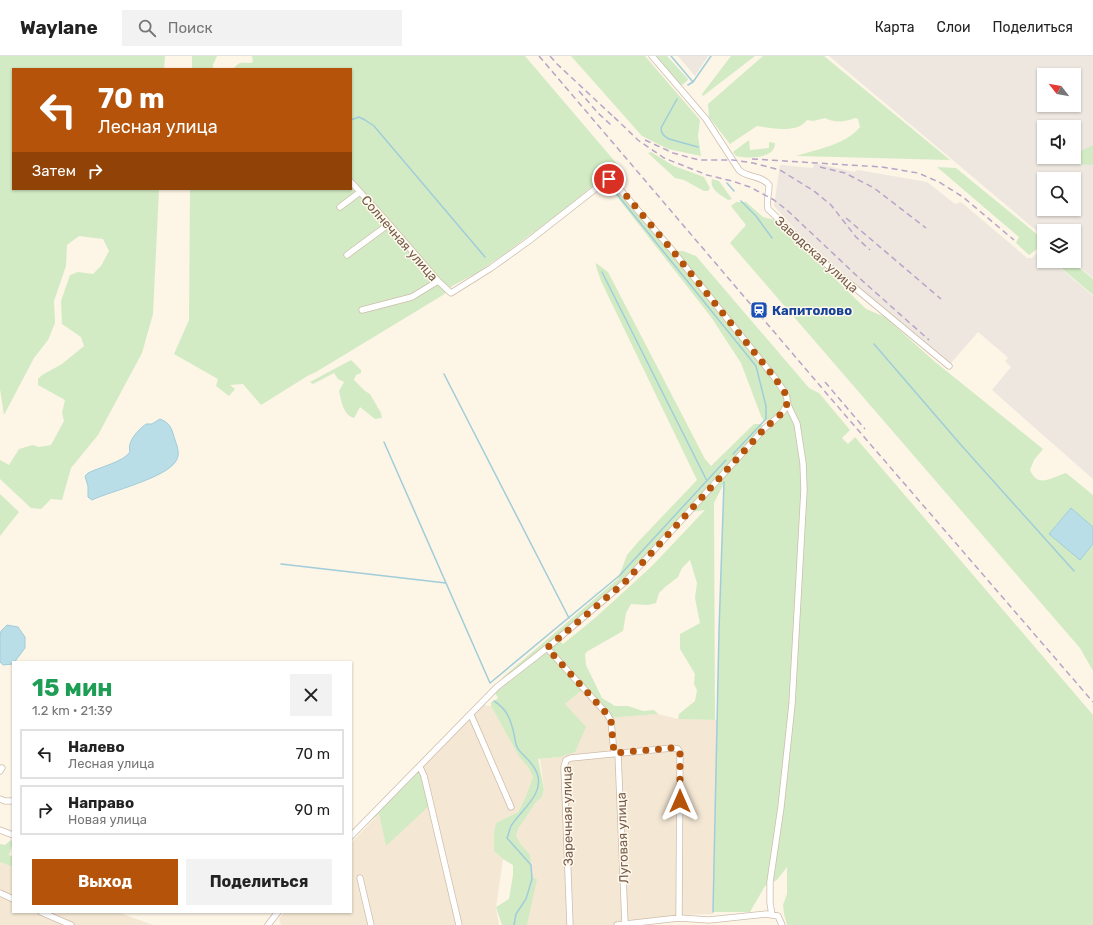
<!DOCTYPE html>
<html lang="ru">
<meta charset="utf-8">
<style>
body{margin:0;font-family:Rubik,sans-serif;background:#f2f2f2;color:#222;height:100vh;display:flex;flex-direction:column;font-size:15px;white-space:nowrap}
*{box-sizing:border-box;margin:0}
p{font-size:13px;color:#767676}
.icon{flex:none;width:22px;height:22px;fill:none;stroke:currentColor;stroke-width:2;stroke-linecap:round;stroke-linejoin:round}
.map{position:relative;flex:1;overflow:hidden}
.drawer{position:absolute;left:12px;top:605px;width:340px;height:252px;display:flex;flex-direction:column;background:#fff;border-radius:0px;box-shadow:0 1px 3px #0004}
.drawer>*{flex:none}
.top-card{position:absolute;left:12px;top:12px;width:340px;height:122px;border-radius:0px;box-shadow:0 1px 3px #0004;background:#b45309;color:#fff;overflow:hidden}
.needle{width:26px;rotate:301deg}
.buttons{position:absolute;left:1037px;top:12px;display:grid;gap:8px}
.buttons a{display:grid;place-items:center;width:44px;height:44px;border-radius:0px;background:#fff;box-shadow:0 1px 3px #0004;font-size:20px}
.pin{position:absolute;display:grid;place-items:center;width:34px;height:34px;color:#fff;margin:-17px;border:2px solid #fff;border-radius:50%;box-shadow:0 1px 4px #0007}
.me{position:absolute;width:44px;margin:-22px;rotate:0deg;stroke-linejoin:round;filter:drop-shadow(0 0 3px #0008)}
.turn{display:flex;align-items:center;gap:14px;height:84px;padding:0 20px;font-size:18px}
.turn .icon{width:52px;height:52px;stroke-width:2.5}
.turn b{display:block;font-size:28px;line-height:34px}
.then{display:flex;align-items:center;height:38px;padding:0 20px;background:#0003;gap:8px;font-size:15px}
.round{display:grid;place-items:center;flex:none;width:42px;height:42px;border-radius:0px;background:#f2f2f2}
.overview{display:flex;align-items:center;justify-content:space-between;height:68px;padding:0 20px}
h1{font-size:24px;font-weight:700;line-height:30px;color:#1e9e55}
.primary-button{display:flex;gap:8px;margin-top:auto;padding:8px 20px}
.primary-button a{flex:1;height:46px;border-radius:0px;background:#b45309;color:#fff;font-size:16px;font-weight:700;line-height:46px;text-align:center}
.primary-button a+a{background:#f2f2f2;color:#222}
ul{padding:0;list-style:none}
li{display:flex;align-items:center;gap:12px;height:50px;margin:0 8px 6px;padding:0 12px;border:2px solid #e0e0e0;border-radius:0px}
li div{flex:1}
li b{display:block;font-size:15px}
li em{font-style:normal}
header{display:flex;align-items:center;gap:24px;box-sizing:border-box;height:56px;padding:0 20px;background:#fff;border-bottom:1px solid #e0e0e0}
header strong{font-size:19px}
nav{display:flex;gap:22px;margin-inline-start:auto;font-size:14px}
.search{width:280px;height:36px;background:#f2f2f2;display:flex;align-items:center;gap:10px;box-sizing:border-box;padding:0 14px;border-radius:0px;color:#767676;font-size:15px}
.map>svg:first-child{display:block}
.residential{fill:#f4e7d4}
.industrial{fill:#ede7e0;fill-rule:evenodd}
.green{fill:#d2ebc4}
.water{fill:#badee7;stroke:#a0cdd9}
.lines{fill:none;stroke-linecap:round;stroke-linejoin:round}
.stream{stroke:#a0cdd9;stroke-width:1.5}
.minor-casing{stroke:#cfbdac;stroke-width:7}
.minor{stroke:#fff;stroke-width:5.5}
.rail{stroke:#b8a4c7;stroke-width:1.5;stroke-dasharray:6 4;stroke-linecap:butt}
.route{stroke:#b45309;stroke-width:7;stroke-dasharray:0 12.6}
.labels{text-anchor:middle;stroke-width:3;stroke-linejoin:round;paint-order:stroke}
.street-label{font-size:13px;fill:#765c4a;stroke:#fff9ed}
.transit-label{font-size:13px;font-weight:bold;fill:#164399;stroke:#fff9ed;text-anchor:start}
</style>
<header>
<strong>Waylane</strong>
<div class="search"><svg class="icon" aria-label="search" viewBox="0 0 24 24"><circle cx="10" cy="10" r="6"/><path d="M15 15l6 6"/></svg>Поиск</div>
<nav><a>Карта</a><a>Слои</a><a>Поделиться</a></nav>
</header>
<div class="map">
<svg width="1093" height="869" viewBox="0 0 1093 869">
<rect width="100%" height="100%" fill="#fdf5e6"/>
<path class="residential" d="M582 634 608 662 658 658 678 663 718 664 713 858 679 859 617 869H527L536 823 533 822 530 799 520 787 516 780 518 773 536 746 542 741 544 733 540 703 560 701 565 648Z
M483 649 491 650 520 702 528 711 533 721 526 740 518 756 496 767 494 795 503 803 496 851 499 869H281L279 863 284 856H351V787L379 758 386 790 419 715Z
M0 806 13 811V856H117L153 869H0Z"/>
<path class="industrial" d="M678 0H708L695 20Z
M829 0H1093V222L1072 205H1074V175H1044V181ZM1044 19H1074V49H1044ZM1044 71H1074V101H1044ZM1044 123H1074V153H1044Z
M814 107 854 116 858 114 927 126 955 148 961 146 1027 202H1032L1039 194 1044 198V205H1052L1093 240V423L992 334 1011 311 1005 305 1008 302 1004 298 978 276 951 307 821 201 774 150 780 109 813 112Z"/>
<path class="green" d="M0 0H165L164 13H13V133H159L153 258 142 297 98 379 71 412 62 444 51 443 41 453 31 452 0 423V404L9 409 19 393 33 389 39 391 51 389 64 365 62 357 65 344 38 329V323L42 319 62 308 84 290 81 281 62 268 61 245 70 219 78 216 93 218 101 210 109 195 103 183 79 180 67 189 66 210 54 245 55 267 48 284 34 302 4 359 0 333Z
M192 0H217L213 9V13H192Z
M252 0H525L617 108 616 112 606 121H602L596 117 594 123 596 127 564 154 503 199 475 218 452 230 448 235 443 239 415 256 316 316 309 319 261 349 243 328 230 329 235 333 229 340 216 330 218 323 174 298 189 264 190 133H351V13H233C235 11 237 8 240 7 245 6 248 8 253 6Z
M571 0H645L700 64 698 80 701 100 668 93 642 80Z
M654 0H667L688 23 687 25 682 29 677 26Z
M731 0H755L703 40 702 38Z
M763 0H824L950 104 796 100C818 93 845 89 860 71L858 63 855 62C845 66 834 67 825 62L813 65 807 64C797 78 771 72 757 70L730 88 709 61 708 48Z
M749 84 750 94 769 92V86L775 87C775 103 748 103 736 100L733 96Z
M1093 89V109L1077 108 1072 104 1079 96Z
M651 96 674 110 704 121 710 132 708 135H704L684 124 675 122 648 97Z
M937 111 956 112 1044 184V197L1039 193 1040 191 1029 199 1016 187 1019 181Z
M712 123 719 125 732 143 728 144C721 139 709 134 712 123Z
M612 131H615L676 195H683L696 200 809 332 819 337 850 374 842 382 848 388 855 381 1093 659V869H787L784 858 783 849 787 838V811L777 824 765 830 750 856H713L719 575 724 427 714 447 715 664 678 663 679 658 695 645 697 634 694 628 695 618 680 593V578L700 567 695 542 697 527 690 504 682 512 678 521 665 531 659 537 656 547 648 549 631 548 626 557 623 575 588 595 585 598 586 609 602 642 615 650H628L643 655 654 654 658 658 608 662 582 634 565 648 586 671 575 696 560 701 538 703 544 733 542 741 536 746 518 773 516 780 520 787 530 799 533 822 537 823 527 869H502L496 851 509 843 513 819V809L503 803 494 795V777L496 767 518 756 526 740 533 721 528 711 520 702 491 650V646L494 645 498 642 494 635 497 631 500 633 558 584 563 588 595 562 652 510 705 454 685 457 623 525 503 625 501 624 503 621 618 523 627 499 638 486 697 424 601 225 596 210V207L608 216 705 403 711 410 754 368H761L765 372V376L780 361 764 365 761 360 741 307 711 261 611 133Z
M736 146H746L763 161 775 164 866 253 885 261 934 305 1043 393 1034 404 1030 414C1038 433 1052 421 1066 417L1093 439V471L1071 452 1080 504 1093 488V615L1080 592 730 187 746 169 731 150Z
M1053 205H1071L1093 223V239Z
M351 304 361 314V317L356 319 354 324 365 335 370 338 381 357 382 362 375 363 360 351 354 362C343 359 341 344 339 335L344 326 338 323 334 317 313 328 310 326Z
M0 438 19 456 0 480Z
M419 715 430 749 386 790 379 758 351 782Z
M11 784 13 786 9 799 13 801V811L0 806V788L5 789Z"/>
<path class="water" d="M160 363C171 367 172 374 175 384 178 392 180 399 176 405 166 422 111 435 92 444L88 441V430L85 420 88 417C100 411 123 406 130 396 127 385 138 374 146 368H152Z
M1071 452 1093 471V488L1080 504 1049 478Z
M7 569 18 571 25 581V592L13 608 3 609 0 606V579L1 575Z"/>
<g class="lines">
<path class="stream" d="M671 0 693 26 688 29
M693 26 711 0
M677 43 661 72C661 77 665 81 669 83L698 91
M351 64 359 61 365 64 374 70 485 201
M727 127 734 135
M612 132 756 310 766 350V363L733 398
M741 145 756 160 772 182
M602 216 707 425
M874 288 961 389 1074 515
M444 318 569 562
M384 386 490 627 619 520 726 404
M281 508 446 527
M494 645C507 653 511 664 514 678 515 682 515 687 517 691 521 699 532 704 537 717 545 738 521 754 511 770 509 774 509 778 507 782L531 809 532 823 526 843 516 858 514 869
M713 856 719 575 724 426"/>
<g class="minor-casing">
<path id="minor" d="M652 0 706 63 739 114C747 122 761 119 769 129 769 139 766 142 768 153L820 203 949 310
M351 126 389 168 438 225 451 237 491 212 530 184 599 130 609 123 612 124 672 194 775 322C778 327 783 333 786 339 792 353 774 364 765 372L625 526 547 592 497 631 351 780
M340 151 360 136
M347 199 389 168
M362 254 412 241 438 225
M547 592 607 658 611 665 614 697
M471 659 511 751
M618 697 625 868
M420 711 424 720 429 741 459 869
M0 715 2 712
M0 743 5 745H13
M0 774 13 779
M360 822 371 869
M0 837 13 843
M41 856 71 869
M772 859 770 847V826L781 751 792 648 804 434 803 407 797 368 787 347
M268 869 278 856
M570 869 564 711 566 704 571 702 672 692 678 693 680 697 679 862
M617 869 679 862 709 864 766 858 778 860 782 869"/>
</g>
<use href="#minor" class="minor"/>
<path class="rail" d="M539 0 833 345 1093 646
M550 0 557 8 617 64
M579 35 598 57 611 69
M614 61 638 84 664 102 707 119 732 125 750 131 774 144 788 155 857 220 929 284
M645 84 673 97 699 104H733L753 107 780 114 814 135 831 149 856 181 870 194
M752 103 882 111 918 117 939 126 963 141 1014 184
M820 111 845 117 874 132 926 172
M846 162 941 243
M825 326 865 373"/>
</g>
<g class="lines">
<path class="route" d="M609 123 614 125 672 194 775 322C778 327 783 333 786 339 792 353 774 364 765 372L625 526 547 592 607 658 611 665 614 697 672 692 678 693 680 697V745"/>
</g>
<defs>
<g id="station-square" transform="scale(0.9)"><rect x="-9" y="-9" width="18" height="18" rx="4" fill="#1a4fb4" stroke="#fff9ed"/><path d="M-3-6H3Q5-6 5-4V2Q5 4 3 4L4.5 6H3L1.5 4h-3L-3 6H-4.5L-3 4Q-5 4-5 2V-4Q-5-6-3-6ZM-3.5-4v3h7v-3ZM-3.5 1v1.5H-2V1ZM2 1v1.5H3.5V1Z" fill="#fff"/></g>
</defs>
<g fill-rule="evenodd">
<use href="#station-square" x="759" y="254"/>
</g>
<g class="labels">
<g class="street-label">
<text transform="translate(400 182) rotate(49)" y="5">Солнечная улица</text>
<text transform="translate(817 198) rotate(42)" y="5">Заводская улица</text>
<text transform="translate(567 760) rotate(-91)" y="5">Заречная улица</text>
<text transform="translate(622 782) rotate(-92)" y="5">Луговая улица</text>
</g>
<g class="transit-label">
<text x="772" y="259">Капитолово</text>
</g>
</g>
</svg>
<div class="buttons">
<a><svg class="needle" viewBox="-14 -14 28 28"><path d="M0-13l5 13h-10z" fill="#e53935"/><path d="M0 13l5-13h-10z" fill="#767676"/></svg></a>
<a><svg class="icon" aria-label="sound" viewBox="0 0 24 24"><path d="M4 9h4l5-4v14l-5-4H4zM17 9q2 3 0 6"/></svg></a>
<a><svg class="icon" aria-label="search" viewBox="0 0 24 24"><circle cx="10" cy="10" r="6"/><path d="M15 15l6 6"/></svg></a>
<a><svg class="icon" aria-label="layers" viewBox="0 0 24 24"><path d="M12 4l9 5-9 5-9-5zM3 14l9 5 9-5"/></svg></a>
</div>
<div class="pin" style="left:609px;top:123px;background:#d93025"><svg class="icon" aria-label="arrive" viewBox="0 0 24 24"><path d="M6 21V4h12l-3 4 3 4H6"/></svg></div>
<svg class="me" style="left:680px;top:745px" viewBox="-20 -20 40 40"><path d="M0-17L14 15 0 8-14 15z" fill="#b45309" stroke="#fff" stroke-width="4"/></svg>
<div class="top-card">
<div class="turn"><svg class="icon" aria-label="left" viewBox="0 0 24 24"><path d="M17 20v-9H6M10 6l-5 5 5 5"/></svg><div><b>70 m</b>Лесная улица</div></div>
<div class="then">Затем<svg class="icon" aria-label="right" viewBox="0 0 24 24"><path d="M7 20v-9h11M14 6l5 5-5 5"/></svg></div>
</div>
<section class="drawer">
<div class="overview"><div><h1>15 мин</h1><p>1.2 km · 21:39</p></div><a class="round"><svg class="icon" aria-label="close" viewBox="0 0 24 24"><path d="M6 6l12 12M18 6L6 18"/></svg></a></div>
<ul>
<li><svg class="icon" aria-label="left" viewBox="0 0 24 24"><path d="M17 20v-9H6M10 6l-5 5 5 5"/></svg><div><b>Налево</b><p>Лесная улица</p></div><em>70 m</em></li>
<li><svg class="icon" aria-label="right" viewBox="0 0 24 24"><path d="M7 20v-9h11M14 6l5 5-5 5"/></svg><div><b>Направо</b><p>Новая улица</p></div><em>90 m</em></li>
</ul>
<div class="primary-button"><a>Выход</a><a>Поделиться</a></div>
</section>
</div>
